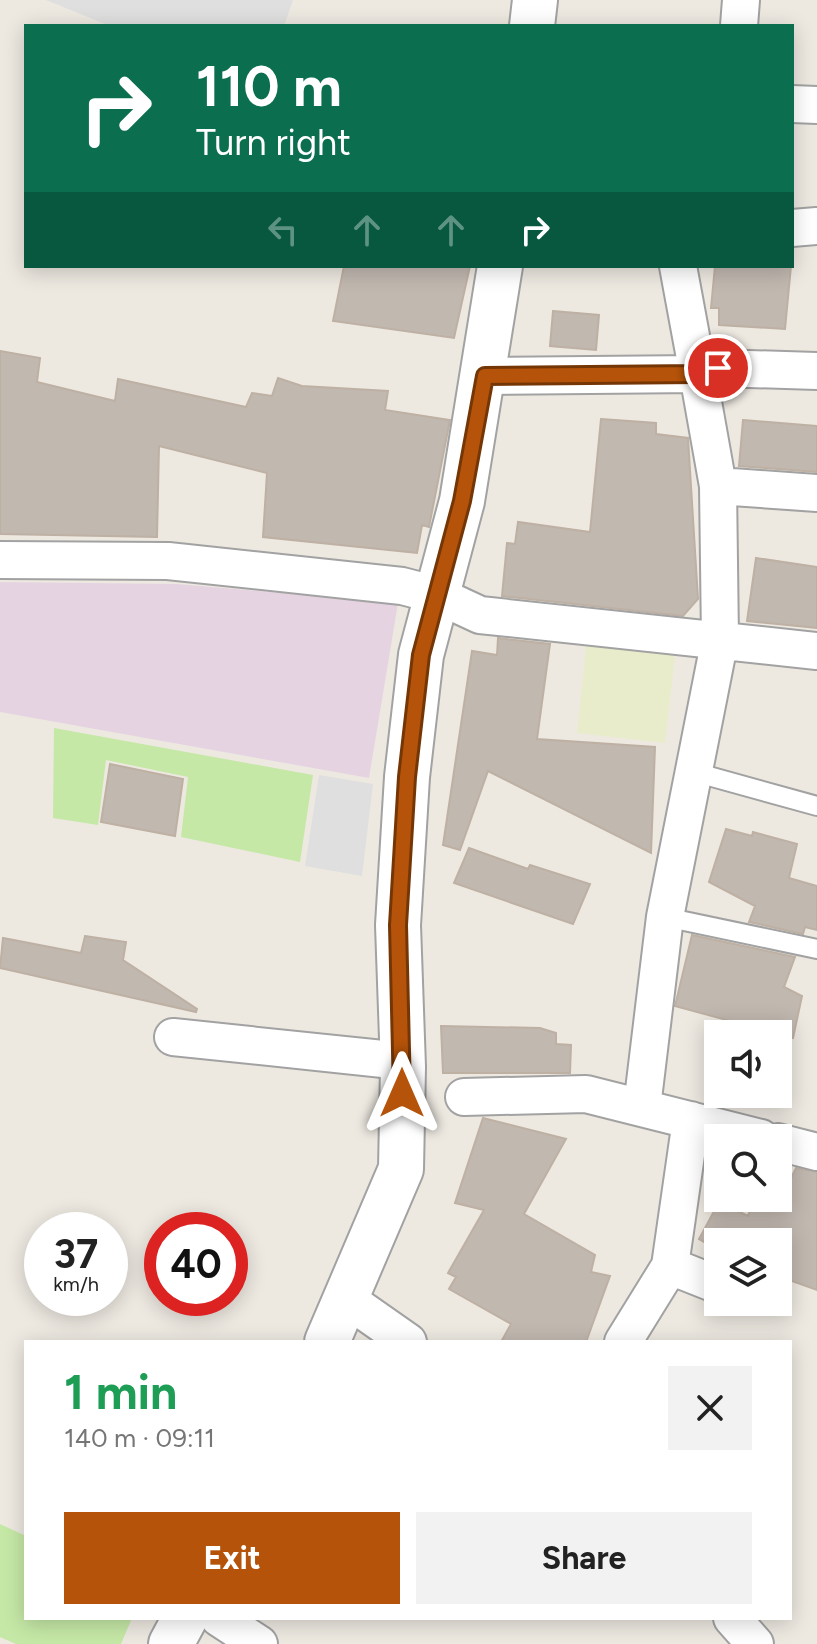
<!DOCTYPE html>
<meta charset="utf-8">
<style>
body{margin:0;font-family:Figtree,sans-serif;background:#f2f2f2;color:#222;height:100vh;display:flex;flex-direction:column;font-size:30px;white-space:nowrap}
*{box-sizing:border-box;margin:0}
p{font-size:26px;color:#767676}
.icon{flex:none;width:44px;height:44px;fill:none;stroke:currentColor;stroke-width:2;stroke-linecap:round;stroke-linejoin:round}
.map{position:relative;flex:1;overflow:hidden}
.panel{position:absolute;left:24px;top:1340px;width:768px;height:280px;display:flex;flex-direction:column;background:#fff;border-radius:0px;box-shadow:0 4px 20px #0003}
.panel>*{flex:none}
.top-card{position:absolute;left:24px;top:24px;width:770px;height:244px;border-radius:0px;box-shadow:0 4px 20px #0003;background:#0b6e4f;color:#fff;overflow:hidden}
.tools{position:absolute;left:704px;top:1020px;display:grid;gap:16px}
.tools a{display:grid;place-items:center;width:88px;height:88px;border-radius:0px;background:#fff;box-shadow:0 4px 20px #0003;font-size:40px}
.speed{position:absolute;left:24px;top:1212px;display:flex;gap:16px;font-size:40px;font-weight:700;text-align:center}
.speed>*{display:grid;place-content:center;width:104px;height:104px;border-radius:50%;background:#fff;box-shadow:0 4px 20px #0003;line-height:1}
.speed small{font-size:20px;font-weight:400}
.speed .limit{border:12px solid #d22;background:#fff;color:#111}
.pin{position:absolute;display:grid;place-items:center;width:68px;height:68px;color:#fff;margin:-34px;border:4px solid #fff;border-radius:50%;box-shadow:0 2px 8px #0007}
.me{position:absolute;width:88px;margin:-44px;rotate:0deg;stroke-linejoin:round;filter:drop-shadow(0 0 6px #0008)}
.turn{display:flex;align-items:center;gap:28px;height:168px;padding:0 40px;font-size:36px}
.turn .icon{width:104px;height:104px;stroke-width:2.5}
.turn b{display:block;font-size:56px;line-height:68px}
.lanes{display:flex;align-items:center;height:76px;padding:0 40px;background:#0003;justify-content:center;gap:40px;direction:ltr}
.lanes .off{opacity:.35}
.round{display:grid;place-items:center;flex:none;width:84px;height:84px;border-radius:0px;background:#f2f2f2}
.headline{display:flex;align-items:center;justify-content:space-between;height:136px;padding:0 40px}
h1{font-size:48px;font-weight:700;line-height:60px;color:#1e9e55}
.primary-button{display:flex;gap:16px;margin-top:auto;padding:16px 40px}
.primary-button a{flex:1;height:92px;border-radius:0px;background:#b45309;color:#fff;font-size:32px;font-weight:700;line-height:92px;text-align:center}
.primary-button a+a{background:#f2f2f2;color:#222}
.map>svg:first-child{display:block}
.industrial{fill:#e6d3e2}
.farmland{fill:#e9eccb}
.grass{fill:#c5e8a6}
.parking{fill:#dfdfdf}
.building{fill:#c1b8b0;stroke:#beb0a3;stroke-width:2}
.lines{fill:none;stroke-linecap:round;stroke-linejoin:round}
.service-casing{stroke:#a2a2a2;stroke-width:22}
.minor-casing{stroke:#a2a2a2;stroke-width:40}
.tertiary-casing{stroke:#a2a2a2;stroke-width:48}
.service{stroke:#fff;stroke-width:18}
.minor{stroke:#fff;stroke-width:36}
.tertiary{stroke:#fff;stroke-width:44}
.route-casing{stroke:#753606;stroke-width:20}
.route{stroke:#b45309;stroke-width:14}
</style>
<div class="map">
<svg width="817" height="1644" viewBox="0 0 817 1644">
<rect width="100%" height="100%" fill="#ede9e1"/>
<path class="industrial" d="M0 582 177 584 398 603 369 778 0 712Z"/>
<path class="farmland" d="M587 638 676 648 665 743 577 733Z"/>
<path class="grass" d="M54 728 313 775 300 862 181 837 188 777 106 760 98 825 53 818Z
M0 1524 26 1536V1618H132L121 1644H16L0 1637Z"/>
<path class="parking" d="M46 0H293L284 26H110Z
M319 775 373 784 362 876 305 866Z"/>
<path class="building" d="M344 266H470L454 338 333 321Z
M715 266H791L785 329 719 325V308H711Z
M553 311 599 315 596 350 550 346Z
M0 351 40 358 37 382 115 401 118 379 246 407 252 393 272 396 278 378 302 386 388 391 385 410 450 420 429 527 422 525 417 553 263 537 267 473 159 446 157 537 0 534Z
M601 419 656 423V434L688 438 698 599 683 616 502 596 507 543 515 544 518 522 590 532Z
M743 420 817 426V472L739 466Z
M756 558 817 567V628L747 621Z
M498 638 550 644 537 739 655 747 651 853 488 771 460 850 443 845 472 651 497 655Z
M110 764 183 779 175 836 101 822Z
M726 829 752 836 753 832 797 844 789 878 817 886V930L805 927 803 934 749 922 755 906 709 882Z
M469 848 528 869 530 865 590 884 573 924 454 883Z
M692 935 795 957 784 987 802 996 793 1038 675 1006Z
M85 936 126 942 123 960 197 1009 196 1012 0 968 3 938 81 953Z
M441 1026 540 1028 556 1033V1044L571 1045 570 1073H443Z
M483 1118 566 1139 524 1214 595 1255 591 1272 610 1276 586 1342H501L511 1324 449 1289 456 1277 448 1273 484 1210 455 1203Z
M796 1168 817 1172V1290L778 1276V1242H718V1250L699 1239 719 1202 748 1216 754 1198H778V1176L790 1180Z"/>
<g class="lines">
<g class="service-casing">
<path id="service" d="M694 772 817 806
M665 917 817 949"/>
</g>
<g class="minor-casing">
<path id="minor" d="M739 26 741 0
M792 104 817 105
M792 228 817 226
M485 376 698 374 678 266
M718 486 817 493
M0 560 168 561 402 586 437 595 480 615 817 651
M173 1037 402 1061
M464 1097 586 1094 761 1138
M642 1107 665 917 720 639 718 486 698 374 718 368 817 371
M778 1142 817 1152
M670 1266 718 1285
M348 1300 408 1342
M623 1342 670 1266 691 1120
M219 1618 259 1644
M732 1618 755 1644"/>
</g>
<g class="tertiary-casing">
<path id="tertiary" d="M532 26 535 0
M327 1342 401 1169 403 1067 398 925 407 777 421 655 462 501 500 266
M171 1644 185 1618"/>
</g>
<use href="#service" class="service"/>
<use href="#minor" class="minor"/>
<use href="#tertiary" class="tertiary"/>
</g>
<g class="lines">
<g class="route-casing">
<path id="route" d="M402 1093 398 925 407 777 421 655 462 501 485 376 698 374 718 368"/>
</g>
<use href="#route" class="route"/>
</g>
</svg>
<div class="tools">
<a><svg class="icon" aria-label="sound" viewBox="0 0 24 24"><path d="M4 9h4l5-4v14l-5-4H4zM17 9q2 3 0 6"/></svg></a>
<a><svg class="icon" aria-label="search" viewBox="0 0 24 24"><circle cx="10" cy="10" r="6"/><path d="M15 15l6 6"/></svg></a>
<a><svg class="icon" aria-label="layers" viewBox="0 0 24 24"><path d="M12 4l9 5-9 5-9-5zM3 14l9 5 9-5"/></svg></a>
</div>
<div class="speed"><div>37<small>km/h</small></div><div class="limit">40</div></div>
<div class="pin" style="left:718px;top:368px;background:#d93025"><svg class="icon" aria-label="arrive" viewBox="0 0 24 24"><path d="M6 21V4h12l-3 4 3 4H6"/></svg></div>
<svg class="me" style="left:402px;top:1093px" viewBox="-20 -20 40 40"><path d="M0-17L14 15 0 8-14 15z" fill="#b45309" stroke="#fff" stroke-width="4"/></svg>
<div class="top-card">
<div class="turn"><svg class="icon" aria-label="right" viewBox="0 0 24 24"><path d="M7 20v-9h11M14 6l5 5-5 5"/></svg><div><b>110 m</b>Turn right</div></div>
<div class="lanes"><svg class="icon off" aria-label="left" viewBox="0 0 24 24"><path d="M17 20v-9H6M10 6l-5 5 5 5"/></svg><svg class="icon off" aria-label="ahead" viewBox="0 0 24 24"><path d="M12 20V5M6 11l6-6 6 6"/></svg><svg class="icon off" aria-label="ahead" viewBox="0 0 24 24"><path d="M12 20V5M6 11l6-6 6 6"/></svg><svg class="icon" aria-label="right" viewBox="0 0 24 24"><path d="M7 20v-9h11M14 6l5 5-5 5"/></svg></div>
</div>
<section class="panel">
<div class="headline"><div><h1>1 min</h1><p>140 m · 09:11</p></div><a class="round"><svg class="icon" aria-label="close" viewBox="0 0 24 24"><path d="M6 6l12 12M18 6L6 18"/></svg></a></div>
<div class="primary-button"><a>Exit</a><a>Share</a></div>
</section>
</div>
